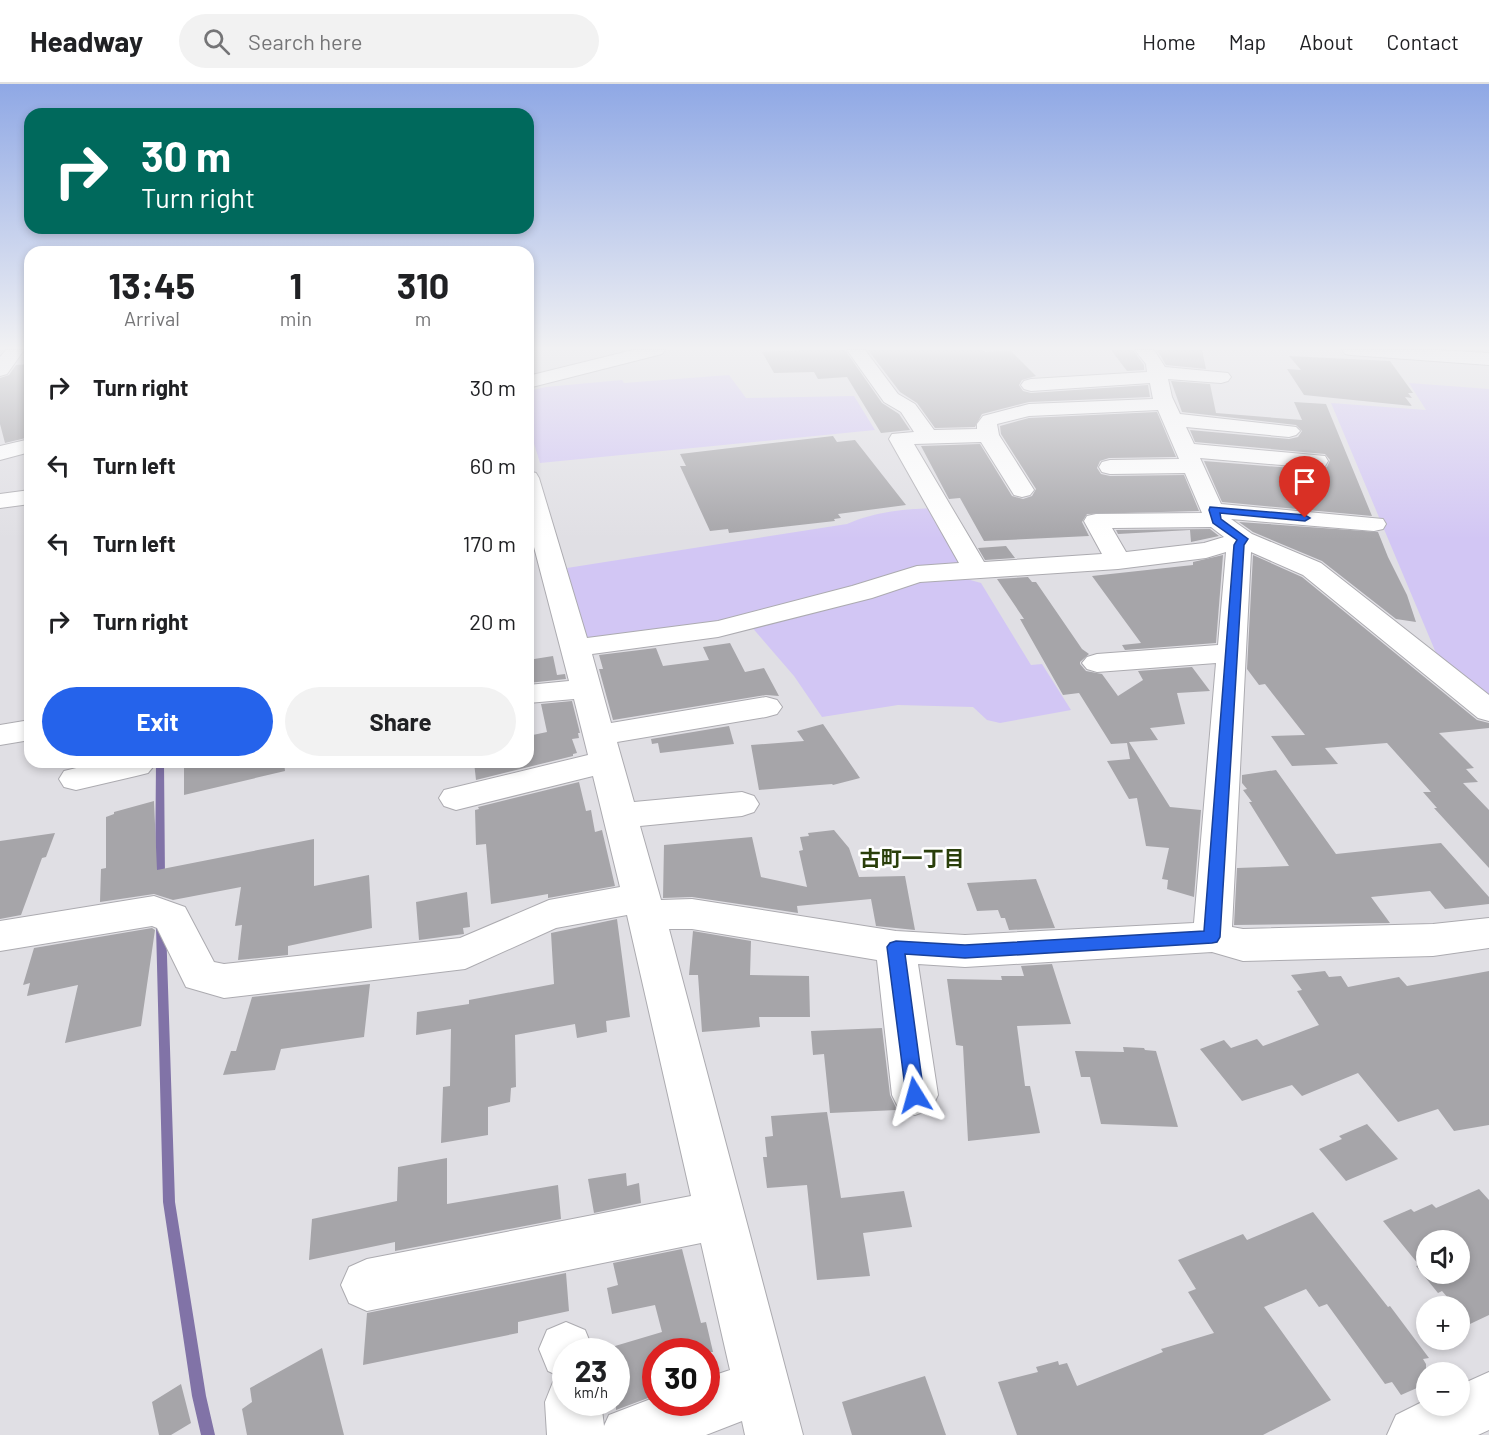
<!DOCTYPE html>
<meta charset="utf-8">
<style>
body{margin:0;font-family:Barlow,"Noto Sans JP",sans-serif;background:#f2f2f2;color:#202124;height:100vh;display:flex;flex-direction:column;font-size:22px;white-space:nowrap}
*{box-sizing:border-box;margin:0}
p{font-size:20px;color:#757577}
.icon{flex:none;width:33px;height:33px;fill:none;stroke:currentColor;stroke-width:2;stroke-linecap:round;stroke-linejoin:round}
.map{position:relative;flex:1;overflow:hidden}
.panel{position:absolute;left:24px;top:162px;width:510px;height:522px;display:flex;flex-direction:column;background:#fff;border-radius:18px;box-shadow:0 3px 9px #0003}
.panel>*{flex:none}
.top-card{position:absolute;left:24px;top:24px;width:510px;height:126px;border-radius:18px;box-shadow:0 3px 9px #0003;background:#00695c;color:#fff;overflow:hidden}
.tools{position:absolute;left:1416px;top:1146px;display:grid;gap:12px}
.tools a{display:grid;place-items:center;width:54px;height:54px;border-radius:50%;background:#fff;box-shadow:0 3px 9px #0003;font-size:30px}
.speed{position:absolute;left:552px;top:1254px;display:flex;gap:12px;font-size:30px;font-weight:700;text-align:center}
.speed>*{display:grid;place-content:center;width:78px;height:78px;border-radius:50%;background:#fff;box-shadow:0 3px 9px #0003;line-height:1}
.speed small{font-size:15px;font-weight:400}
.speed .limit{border:9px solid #d22;background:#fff;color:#111}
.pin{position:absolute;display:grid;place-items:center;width:51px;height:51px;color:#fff;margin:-62px -26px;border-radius:50% 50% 50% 0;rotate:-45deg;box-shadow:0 0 6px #0007}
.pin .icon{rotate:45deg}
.me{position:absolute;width:66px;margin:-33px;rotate:352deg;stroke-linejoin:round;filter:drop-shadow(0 0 4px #0008)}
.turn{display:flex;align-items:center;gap:21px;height:126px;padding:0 18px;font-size:27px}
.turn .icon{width:78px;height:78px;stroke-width:2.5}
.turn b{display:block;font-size:42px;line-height:51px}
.eta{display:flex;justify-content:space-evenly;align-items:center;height:102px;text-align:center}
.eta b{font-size:36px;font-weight:700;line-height:42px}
.button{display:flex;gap:12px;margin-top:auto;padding:12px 18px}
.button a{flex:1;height:69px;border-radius:36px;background:#2563eb;color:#fff;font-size:24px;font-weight:700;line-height:69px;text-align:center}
.button a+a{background:#f2f2f2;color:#202124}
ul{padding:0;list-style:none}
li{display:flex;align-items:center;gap:18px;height:78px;padding:0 18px}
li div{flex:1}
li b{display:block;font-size:22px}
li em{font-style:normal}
header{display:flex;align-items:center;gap:36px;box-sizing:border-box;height:84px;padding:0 30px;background:#fff;border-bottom:2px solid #e0e0e0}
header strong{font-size:28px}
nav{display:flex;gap:33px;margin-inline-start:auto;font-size:21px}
.search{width:420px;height:54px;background:#f2f2f2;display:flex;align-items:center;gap:15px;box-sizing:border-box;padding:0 21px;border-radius:33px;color:#757577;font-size:22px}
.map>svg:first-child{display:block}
.green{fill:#d2c6f4}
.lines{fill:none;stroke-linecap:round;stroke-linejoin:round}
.stream{fill:#8173a7;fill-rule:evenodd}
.building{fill:#a6a5a9;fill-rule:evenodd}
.minor-casing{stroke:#acabb0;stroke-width:2}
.minor{fill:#fff;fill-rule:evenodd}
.route{fill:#2563eb;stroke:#184099;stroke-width:1.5}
.labels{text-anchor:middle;stroke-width:5;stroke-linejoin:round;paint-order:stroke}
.neighbourhood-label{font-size:21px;font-weight:bold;fill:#2a3f0a;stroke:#fff}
</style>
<header>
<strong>Headway</strong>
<div class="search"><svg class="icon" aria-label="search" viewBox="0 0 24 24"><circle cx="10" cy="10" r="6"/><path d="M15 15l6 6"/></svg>Search here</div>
<nav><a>Home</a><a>Map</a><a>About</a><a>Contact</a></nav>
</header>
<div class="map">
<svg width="1489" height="1351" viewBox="0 0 1489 1351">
<rect width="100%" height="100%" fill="#e0dfe4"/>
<path class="green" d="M729 291 746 314 854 312 875 346 540 379 528 340V307L546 303 622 296 624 299Z
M1409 299 1489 305V611L1436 569 1331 319 1426 326Z
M938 424 970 485 716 544 584 557 567 484 847 440C877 427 905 425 938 424Z
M921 492H956L981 499 1031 581 1042 580 1071 626 1000 639 987 636 973 623 898 621 822 633 794 592 750 541Z"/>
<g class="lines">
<path class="stream" d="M156 678H164L165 796 163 798H157L155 796Z
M161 838 164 839 166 842 175 1118 206 1312 215 1351H201L192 1312 163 1118 156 842 158 839Z"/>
</g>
<path class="building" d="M800 266H845L882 319 899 330 910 346 881 349 847 293 818 295 814 288 774 289 762 268Z
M868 266H983L985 268 1011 267 1036 292 1022 296 1019 301 1023 307 1031 309 1148 301 1150 313 1029 318 982 330 975 343 935 344 917 319 900 308Z
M1111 266H1133L1144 281V286L1127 287Z
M1157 266H1202L1206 285 1166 281Z
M1289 272 1390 277 1413 309H1408L1412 314 1405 313 1412 322 1304 311 1287 285 1301 286Z
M30 280V353L5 359 0 340V294L9 291 16 281Z
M1171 297 1210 300 1216 329 1302 336 1294 318 1326 320 1372 432 1222 418 1204 377 1317 386 1327 383 1330 376 1325 370 1195 358 1190 346 1289 355 1298 353 1302 347 1296 341 1182 328Z
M1157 328 1176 373 1109 374 1100 377 1097 384 1101 390 1110 392 1184 391 1199 427 1087 430 1082 438 1089 452 984 457 960 414 949 415 921 362 980 360 1012 412 1023 415 1032 412 1036 405 1001 350 1000 342 1029 334Z
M833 352 837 358 855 356 906 421 838 430 841 434 834 435 835 437 729 449 728 445 710 447 680 382H686L680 370Z
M1239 438 1378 448 1388 473 1407 511 1416 538 1396 535 1322 477 1253 448Z
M1210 445 1219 452 1191 458 1190 446 1118 450 1116 446Z
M1006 462 1015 474 985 476 978 464Z
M1223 471 1216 559 1125 566 1122 561 1141 559 1092 492 1193 481V478Z
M1253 471 1302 493 1477 636 1489 639V644L1439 649 1474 684 1466 685 1478 698 1463 699 1489 726V784L1434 724H1437L1423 708H1431L1387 659 1325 664 1338 680 1292 682 1271 652 1305 651 1265 600 1259 601 1247 585Z
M1028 493 1032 498H1036L1082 565 1089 570 1080 578V580L1086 587 1102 590 1118 612 1143 596 1138 587 1192 583 1210 607 1177 609 1185 640 1150 644 1158 656 1129 658 1170 723 1201 726 1194 813 1167 805 1168 796 1162 795 1169 764 1146 762 1137 714 1129 715 1107 677 1130 675 1127 659 1111 660 1079 609 1063 611 1020 535H1024L997 495Z
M730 559 745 588 764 584 779 612 766 611 613 636 599 585H603L599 571 656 564 663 582 709 576 703 563Z
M553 572 557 591 565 590 566 595 528 599V576Z
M572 617 580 649H578L579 654 572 655 577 669 573 670V672L476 696 474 678H528V652L547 648 541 620Z
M823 640 860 694 833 701 832 700 759 706 751 661 804 657 797 647Z
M729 642 734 660 660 669 658 659 652 660 651 655Z
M194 678H284L285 687 184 711V680Z
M1276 686 1336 770 1441 759 1489 813V820L1445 825 1430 807 1371 813 1390 839 1234 841 1237 784 1289 782 1249 718H1252L1243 706 1247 705 1242 699V691Z
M579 698 586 727 591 726 595 748 602 746 615 802 548 814V810L491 820 486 760 476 761 475 726 479 725 478 723Z
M154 717 157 786 314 755V802L369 791 372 844 288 862V871L238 876 242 841 235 842 241 803 173 816 154 810 100 818 101 785 106 784V733L114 730V728Z
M834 746 849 764 859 793 905 792 915 846 876 842 871 815 797 822 798 829 692 813 663 814 664 761 752 753 761 793 807 803 799 767 803 766 800 753 809 752 808 749Z
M55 749 46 773 42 774 21 831 0 835V757Z
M1036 795 1055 844 1009 846 1005 834H1001L998 826 977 827 967 799Z
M467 808 470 843 463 844 464 850 419 856 416 818Z
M617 835 630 933 606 937 607 948 577 954 575 940 515 951 516 1003 511 1004 510 1018 488 1023V1051L441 1059 443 1003 450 1002 451 945 416 951 417 928 469 920V916L554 900 551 849Z
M152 844 155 846 141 942 65 959 78 901 27 912 30 899 23 901 34 864Z
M693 847 751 857 750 891 809 892 810 933H759L760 943 702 948 698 891H689Z
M1052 880 1071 940 1017 942 1025 1002H1030L1040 1049 968 1057 963 962 956 961 947 895 1002 896 1001 892H1024L1021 882Z
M1325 887 1329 893 1341 892 1348 903 1399 893 1407 902 1489 887V1041L1454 1047 1438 1025 1398 1038 1358 989 1302 1012 1292 1001 1242 1017 1200 965 1224 956 1231 964 1257 955 1263 962 1319 941 1297 907 1302 906 1291 891Z
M370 900 364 953 281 965 275 986 223 991 231 967H236L252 913Z
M882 944 890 1011 897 1026 830 1029 824 970 813 971 811 947Z
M1123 963 1144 964 1145 966 1156 967 1178 1043 1101 1040 1090 993H1081L1075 967 1124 968Z
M827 1028 841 1114 904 1107 912 1143 863 1149 870 1192 817 1196 807 1101 767 1104 763 1073H767L765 1053 773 1052 771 1032Z
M1367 1040 1398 1075 1346 1097 1319 1065 1342 1055 1339 1052Z
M447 1074V1120L558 1101 561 1135 395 1167V1158L309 1176 312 1135 397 1117 398 1083Z
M626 1089 627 1102 639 1099 641 1119 594 1129 588 1095Z
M1479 1105 1489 1116V1231L1470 1240 1460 1228V1222H1455L1442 1207 1438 1209 1416 1182 1419 1181 1383 1137 1411 1125 1414 1128 1432 1120 1436 1124ZM1426 1156H1460V1190H1426Z
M1313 1128 1388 1223 1390 1222 1429 1274 1423 1275 1426 1280V1300L1401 1311 1392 1298 1385 1300 1327 1220 1319 1223 1306 1205 1264 1223 1331 1316 1263 1351H1017L998 1298 1038 1288 1036 1283 1058 1277 1059 1281 1067 1279 1077 1302 1163 1268 1161 1265 1214 1249 1188 1208 1196 1205 1178 1176 1243 1150 1247 1156Z
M682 1165 701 1239 706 1238 713 1268H656V1311L616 1326 615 1262 662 1248 655 1221 612 1230 607 1204 618 1201 613 1179Z
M566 1189 569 1227 518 1238V1249L363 1281 367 1229Z
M322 1264 344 1351H247L242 1325 252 1318 250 1304Z
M925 1292 946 1351H852L842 1318Z
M181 1300 191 1339 171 1351H159L152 1318Z"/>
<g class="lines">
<g class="minor-casing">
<path id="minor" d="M6 266H24L7 290 0 292V273Z
M633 266H665L662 270 528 304V292Z
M847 266H865L898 310 915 320 934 346 977 345V340L983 332 1029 320 1153 315 1150 299 1031 307 1024 305 1021 301 1024 297 1031 295 1147 288 1146 280 1135 266H1154L1165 283 1228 289 1231 293 1228 297 1221 299 1168 295 1172 313 1180 330 1296 343 1300 347 1296 351 1289 353 1186 343 1194 360 1325 372 1328 377 1325 382 1317 384 1200 374 1221 420 1383 435 1386 440 1383 445 1374 447 1231 435 1252 450 1321 479 1489 611V637L1478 634 1303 491 1251 468 1232 843 1243 845 1433 840 1489 834V864L1433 872 1243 877 1212 868 965 883 918 880 938 1011 931 1025 915 1031 899 1025 892 1011 877 876 692 845H669L803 1351H745L742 1337 706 1351H547L545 1318 553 1298 563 1294 548 1287 539 1265 547 1246 566 1238 585 1246 594 1268H566V1318H601L604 1342 609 1331 656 1313V1318H706V1294L730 1286 701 1159 367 1227 349 1219 341 1201 349 1183 367 1175 691 1112 627 831 556 844 465 885 224 914 186 903 157 844 152 842 0 867V837L154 812 185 823 214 878 224 880 460 854 549 816 620 803 593 692 456 726 444 722 439 714 444 706 588 671 574 615 528 619V601L569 597 528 440V387L536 389 539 394 587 554 718 537 852 502 917 482 959 479 889 355 892 350 914 348 901 328 884 318ZM1158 326 1179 375 1110 376 1102 378 1099 383 1102 388 1110 390 1185 389 1202 429 1096 430 1087 432 1084 437 1102 470 984 478 914 360 981 358 1014 411 1022 413 1030 411 1034 406 999 351 997 340 1029 332ZM1211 443 1224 453 1204 459 1126 468 1112 444ZM1226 468 1218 561 1097 570 1087 573 1082 579 1087 585 1097 588 1216 579 1194 839 965 851 896 847 692 815 661 816 640 742 742 732 754 728 759 720 754 712 742 708 634 718 617 658 766 633 777 630 782 623 777 616 766 613 611 639 592 570 718 553 872 514 920 498 1118 485 1206 474Z
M1342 266H1438L1489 269V281L1351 271 1345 270Z
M30 355V368L0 376V362Z
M30 406V420L0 424V410Z
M30 636V656L0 661V641Z
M101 678H157L148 689 136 692 76 706 64 703 59 695 64 687Z
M1489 1288V1346L1478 1351H1387L1396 1331 1426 1316V1322H1460V1301Z"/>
</g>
<use href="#minor" class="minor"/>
</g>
<linearGradient id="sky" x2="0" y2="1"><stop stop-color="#8fa8e5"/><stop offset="0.58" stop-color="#f1f1f3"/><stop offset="1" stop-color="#f1f1f3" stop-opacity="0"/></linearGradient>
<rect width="1489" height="455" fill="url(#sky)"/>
<path class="route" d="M1210 423 1305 431 1310 434 1305 437 1220 429 1221 435 1248 455 1244 461 1220 853 1217 858 1212 859 965 874 905 870 924 1011 922 1017 915 1020 909 1017 906 1011 887 863 890 859 896 857 965 861 1204 847 1234 461 1237 456 1213 439 1209 426Z"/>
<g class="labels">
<g class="neighbourhood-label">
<text x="912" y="782">古町一丁目</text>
</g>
</g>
</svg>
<div class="tools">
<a><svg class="icon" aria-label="sound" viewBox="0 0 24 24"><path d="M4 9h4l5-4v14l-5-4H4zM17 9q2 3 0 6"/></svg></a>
<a>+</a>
<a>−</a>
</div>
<div class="speed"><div>23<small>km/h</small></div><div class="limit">30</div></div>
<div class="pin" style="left:1305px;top:434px;background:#d93025"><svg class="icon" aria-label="arrive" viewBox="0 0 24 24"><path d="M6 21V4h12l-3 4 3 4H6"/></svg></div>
<svg class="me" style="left:915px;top:1011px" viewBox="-20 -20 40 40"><path d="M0-17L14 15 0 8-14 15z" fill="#2563eb" stroke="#fff" stroke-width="4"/></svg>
<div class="top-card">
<div class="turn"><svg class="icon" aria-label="right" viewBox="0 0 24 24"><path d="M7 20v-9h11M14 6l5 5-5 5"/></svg><div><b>30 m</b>Turn right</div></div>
</div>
<section class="panel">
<div class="eta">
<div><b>13:45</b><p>Arrival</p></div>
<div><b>1</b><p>min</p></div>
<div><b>310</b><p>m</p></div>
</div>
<ul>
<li><svg class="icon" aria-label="right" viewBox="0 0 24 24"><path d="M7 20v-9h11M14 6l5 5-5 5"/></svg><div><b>Turn right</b></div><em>30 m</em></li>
<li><svg class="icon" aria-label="left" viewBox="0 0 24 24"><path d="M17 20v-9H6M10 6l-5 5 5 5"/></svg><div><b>Turn left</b></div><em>60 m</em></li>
<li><svg class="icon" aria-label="left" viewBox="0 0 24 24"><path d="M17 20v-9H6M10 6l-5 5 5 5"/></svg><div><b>Turn left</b></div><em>170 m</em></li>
<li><svg class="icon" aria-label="right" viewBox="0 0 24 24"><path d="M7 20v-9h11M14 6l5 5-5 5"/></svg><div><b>Turn right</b></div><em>20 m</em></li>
</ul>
<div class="button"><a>Exit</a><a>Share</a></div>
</section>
</div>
